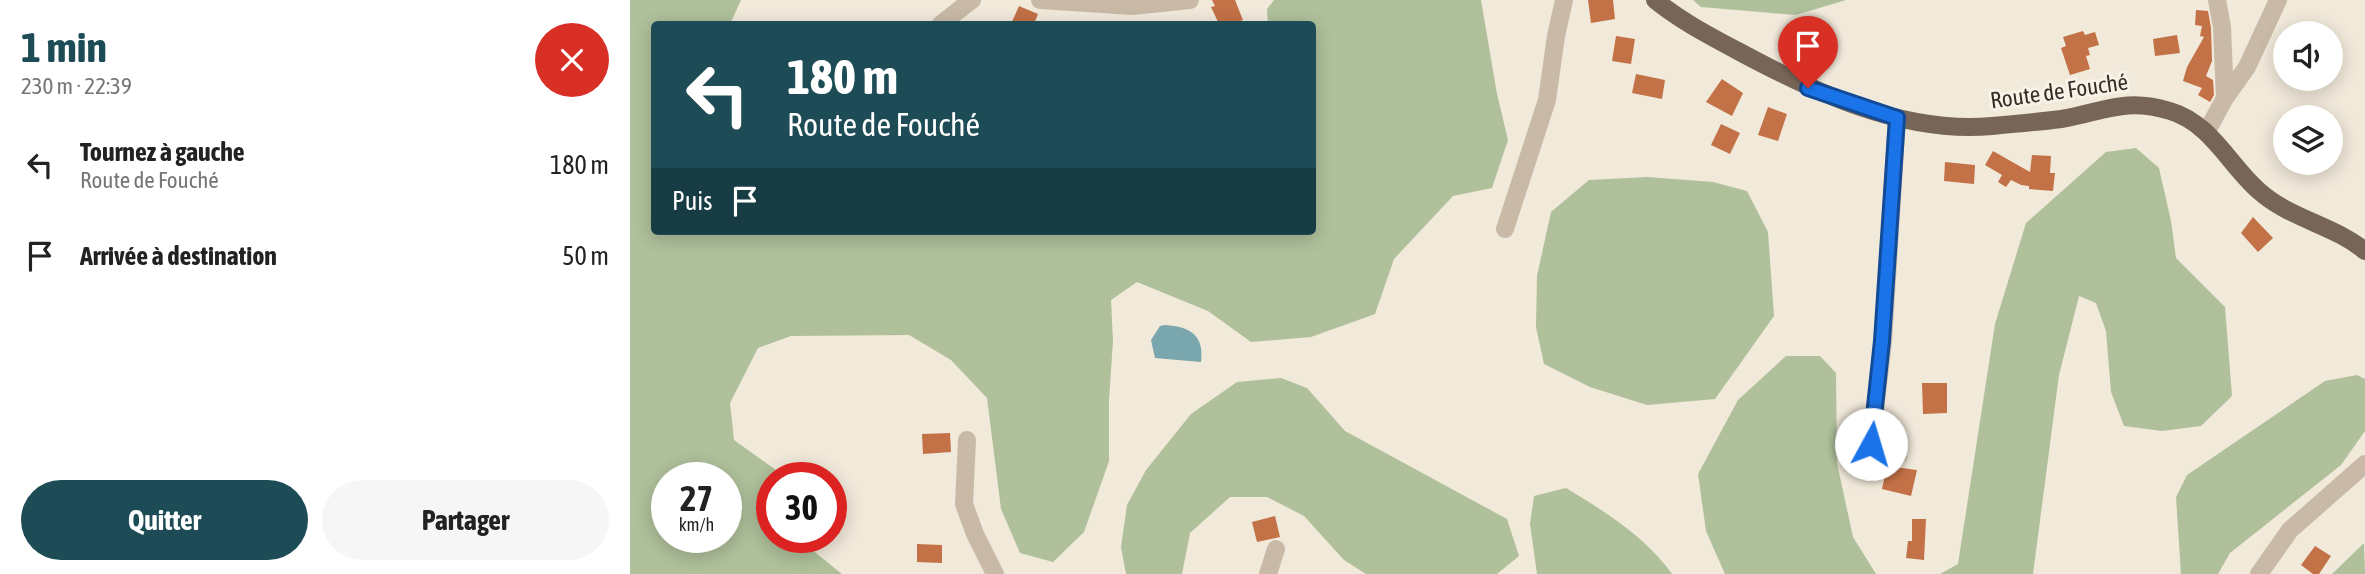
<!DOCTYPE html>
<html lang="fr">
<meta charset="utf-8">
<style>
body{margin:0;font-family:"Asap Condensed",sans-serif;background:#f6f6f6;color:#222;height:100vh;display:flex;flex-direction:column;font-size:26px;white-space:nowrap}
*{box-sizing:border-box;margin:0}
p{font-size:23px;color:#767676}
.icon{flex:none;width:38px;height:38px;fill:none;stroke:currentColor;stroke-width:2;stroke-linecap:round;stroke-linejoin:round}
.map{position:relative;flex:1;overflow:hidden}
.side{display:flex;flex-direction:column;background:#fff;width:630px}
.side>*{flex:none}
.hud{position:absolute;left:21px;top:21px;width:665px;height:214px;border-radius:7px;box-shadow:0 4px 18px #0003;background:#1e4c56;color:#fff;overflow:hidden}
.buttons{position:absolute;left:1643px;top:21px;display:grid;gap:14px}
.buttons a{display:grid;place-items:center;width:70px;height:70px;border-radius:50%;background:#fff;box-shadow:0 4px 18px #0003;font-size:35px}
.speed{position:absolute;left:21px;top:462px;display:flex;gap:14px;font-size:35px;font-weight:700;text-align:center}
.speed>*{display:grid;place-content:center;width:91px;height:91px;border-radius:50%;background:#fff;box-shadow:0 4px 18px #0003;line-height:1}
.speed small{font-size:18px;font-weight:400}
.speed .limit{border:10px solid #d22;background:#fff;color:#111}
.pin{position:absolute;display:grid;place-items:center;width:60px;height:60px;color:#fff;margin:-72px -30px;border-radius:50% 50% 50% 0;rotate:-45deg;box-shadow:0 0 7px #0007}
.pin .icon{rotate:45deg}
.me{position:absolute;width:77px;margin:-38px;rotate:6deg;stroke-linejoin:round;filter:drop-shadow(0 0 5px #0008)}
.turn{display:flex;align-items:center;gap:24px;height:147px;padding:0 21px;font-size:32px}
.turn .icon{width:91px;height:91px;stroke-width:2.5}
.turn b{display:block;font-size:49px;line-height:60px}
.then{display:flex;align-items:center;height:66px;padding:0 21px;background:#0003;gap:14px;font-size:26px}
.round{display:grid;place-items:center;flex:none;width:74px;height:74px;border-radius:37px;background:#f6f6f6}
.headline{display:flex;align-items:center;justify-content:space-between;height:119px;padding:0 21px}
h1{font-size:42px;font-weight:700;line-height:52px;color:#1e4c56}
.action{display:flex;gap:14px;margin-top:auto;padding:14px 21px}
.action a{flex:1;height:80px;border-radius:42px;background:#1e4c56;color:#fff;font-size:28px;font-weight:700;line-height:80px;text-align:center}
.action a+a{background:#f6f6f6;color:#222}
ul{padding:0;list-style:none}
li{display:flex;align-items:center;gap:21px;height:91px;padding:0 21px}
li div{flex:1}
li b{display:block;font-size:26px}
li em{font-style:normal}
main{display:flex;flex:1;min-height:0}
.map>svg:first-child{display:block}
.green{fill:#afc09b;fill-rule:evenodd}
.water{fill:#7aa6ad}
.building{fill:#c37146}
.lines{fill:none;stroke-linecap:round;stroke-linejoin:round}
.minor{stroke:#c9baa7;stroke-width:18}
.major{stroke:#776658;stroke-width:18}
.route-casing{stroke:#114b97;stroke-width:18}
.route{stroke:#1a73e8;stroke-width:12}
.labels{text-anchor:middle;stroke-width:6;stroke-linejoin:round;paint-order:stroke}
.street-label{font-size:23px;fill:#352d27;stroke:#f9f2e6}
</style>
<main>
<section class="side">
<div class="headline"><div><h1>1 min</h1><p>230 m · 22:39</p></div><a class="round" style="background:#d93025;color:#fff"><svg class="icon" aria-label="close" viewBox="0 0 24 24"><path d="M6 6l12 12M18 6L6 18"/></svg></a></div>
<ul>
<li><svg class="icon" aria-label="left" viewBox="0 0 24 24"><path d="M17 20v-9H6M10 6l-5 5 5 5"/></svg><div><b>Tournez à gauche</b><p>Route de Fouché</p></div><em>180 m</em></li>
<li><svg class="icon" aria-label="arrive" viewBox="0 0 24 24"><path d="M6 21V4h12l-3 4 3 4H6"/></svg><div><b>Arrivée à destination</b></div><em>50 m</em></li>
</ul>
<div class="action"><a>Quitter</a><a>Partager</a></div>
</section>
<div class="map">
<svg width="1735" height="574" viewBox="0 0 1735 574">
<rect width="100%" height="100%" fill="#f1e9da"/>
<path class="green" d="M0 0H111L100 24H24V231H682V24H638L637 9 644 0H851L867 94 878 140 862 188 823 196 764 259 745 314 681 337 621 342 578 311 507 282 481 300 483 341 479 400V461L454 532 423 562 390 553 371 509 357 398 321 360 279 335 161 336 128 348 100 403 104 440 146 470 152 478H142V537H174L176 545 212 574H0ZM37 478H96V537H37Z
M1063 0H1216L1166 15 1071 7Z
M1506 148 1529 168 1541 221 1546 258 1595 307 1602 396 1571 426 1532 431 1494 426 1481 392 1476 331 1466 303 1449 296 1429 375 1403 574H1310L1328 564 1365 324 1396 223 1476 152Z
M1017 177 1083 182 1117 191 1138 232 1144 316 1085 399 1017 405 960 387 914 364 906 327 907 276 921 212 959 180Z
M1156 356H1190L1206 373 1207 463 1223 537 1246 574H1095L1076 531 1068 474 1108 400Z
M1727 375 1735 379V431L1711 465 1600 553 1588 574H1551L1546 497 1557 475 1695 381Z
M651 378 677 388 715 431 877 519 889 556 867 574H736L714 560 674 516 637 497H600L560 533 552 574H496L491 547 497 505 516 470 561 414 607 382Z
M936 488C974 511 1016 537 1042 574H907L900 524 904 496Z
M1734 543 1735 574H1702Z"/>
<path class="water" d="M535 325C561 327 574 335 571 362L525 358 521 340 530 326Z"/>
<path class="building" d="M582 0H605L613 20 603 24H589L581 7 585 6Z
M958 0H983L985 19 961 23Z
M389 6 408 14 404 24H381Z
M1566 10 1578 11 1581 28 1582 61 1576 76 1583 80 1584 95 1580 102 1568 95 1572 88 1553 81 1557 67 1574 37 1570 36 1572 26 1565 25Z
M1453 31 1455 35 1465 32 1469 45 1458 48 1460 55 1456 56 1460 69 1440 75 1431 48 1436 46 1433 37Z
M1547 35 1550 53 1525 56 1523 39Z
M986 36 1005 39 1001 64 982 61Z
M1006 74 1035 80 1032 99 1002 93Z
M1092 79 1113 93 1102 116 1076 102Z
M1138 107 1157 114 1148 141 1128 135Z
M1091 124 1110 133 1100 154 1081 145Z
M1363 151 1400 172 1402 155 1421 156 1420 173H1425L1423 191 1399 189V186L1391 185 1381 180 1376 187 1368 182 1372 175 1355 165Z
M1315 162 1345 165 1344 184 1314 181Z
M1623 217 1643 238 1628 252 1611 233Z
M1292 383H1317V413L1293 414Z
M320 433 321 452 293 454 292 434Z
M1257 466 1287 470 1281 496 1252 489Z
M645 516 650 537 627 542 622 522Z
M1282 519H1296L1294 560 1276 558 1278 541H1282Z
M287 544 312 545V563L287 562Z
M1685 546 1701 556 1689 574H1683L1671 565Z"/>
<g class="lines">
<path class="minor" d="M410 0 502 6 560 0
M1587 0 1592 27 1595 98
M311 24 342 0
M1267 118 1253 342 1241 444 1248 453 1268 456
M1577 131 1595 98 1617 67 1648 0
M875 229 917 100 926 36 934 0
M337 440 334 504 345 534 365 574
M638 574 646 549
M1629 574 1660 530 1735 464"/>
<path class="major" d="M1025 0C1051 21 1078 35 1106 50 1184 92 1272 134 1362 126 1385 124 1408 122 1431 119 1474 112 1494 97 1540 111 1581 123 1599 165 1629 191 1660 219 1704 225 1735 251"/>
</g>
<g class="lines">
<g class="route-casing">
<path id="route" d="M1178 88 1267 118 1252 341 1241 444"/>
</g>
<use href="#route" class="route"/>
</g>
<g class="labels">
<g class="street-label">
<text transform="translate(1429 91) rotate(-8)" y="8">Route de Fouché</text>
</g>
</g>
</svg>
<div class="buttons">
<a><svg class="icon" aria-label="sound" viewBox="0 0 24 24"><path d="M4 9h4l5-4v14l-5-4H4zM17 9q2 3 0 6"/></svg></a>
<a><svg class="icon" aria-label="layers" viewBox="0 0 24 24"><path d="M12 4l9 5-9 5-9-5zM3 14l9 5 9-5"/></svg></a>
</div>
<div class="speed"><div>27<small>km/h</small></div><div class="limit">30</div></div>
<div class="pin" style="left:1178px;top:88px;background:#d93025"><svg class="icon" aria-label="arrive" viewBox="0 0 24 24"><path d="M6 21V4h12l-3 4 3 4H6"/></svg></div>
<svg class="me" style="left:1241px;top:444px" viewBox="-20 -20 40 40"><circle r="19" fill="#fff"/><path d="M0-13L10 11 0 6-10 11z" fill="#1a73e8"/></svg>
<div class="hud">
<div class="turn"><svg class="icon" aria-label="left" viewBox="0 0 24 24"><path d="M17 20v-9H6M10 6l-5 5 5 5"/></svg><div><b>180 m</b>Route de Fouché</div></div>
<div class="then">Puis<svg class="icon" aria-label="arrive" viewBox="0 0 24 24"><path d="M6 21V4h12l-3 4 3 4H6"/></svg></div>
</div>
</div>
</main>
